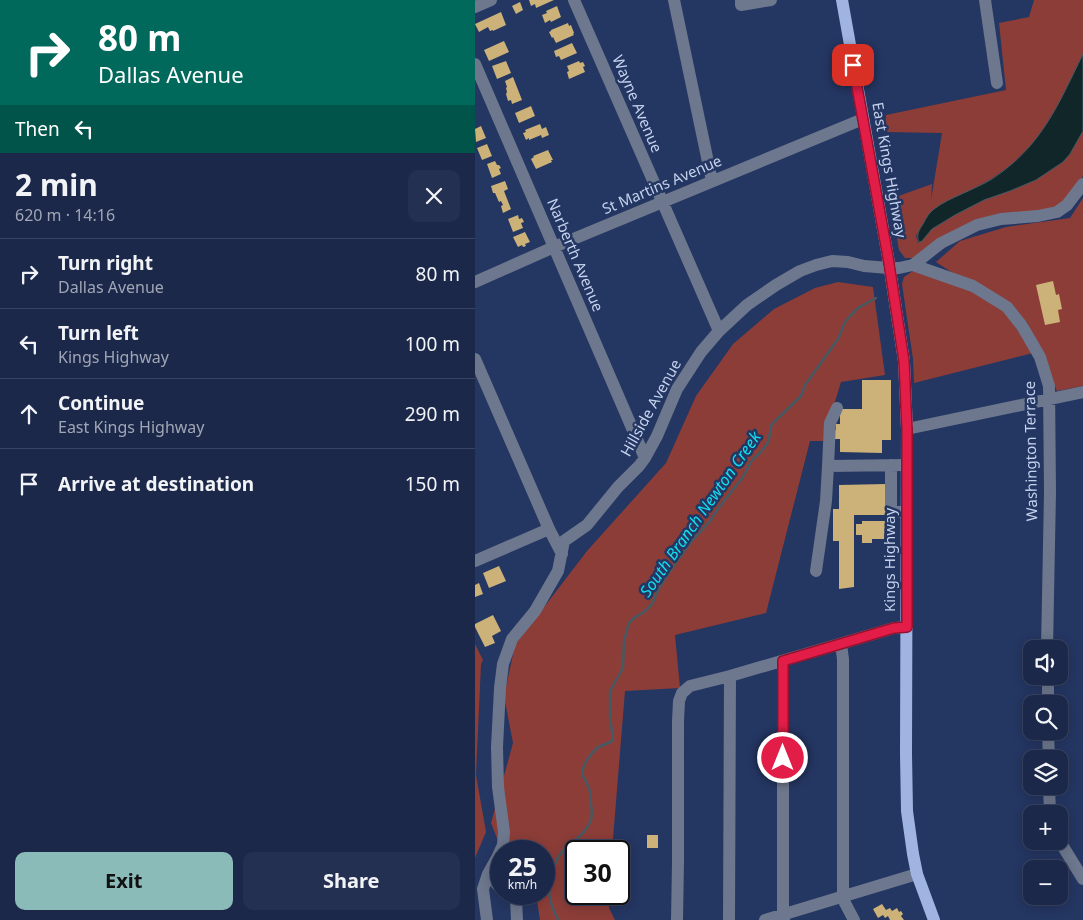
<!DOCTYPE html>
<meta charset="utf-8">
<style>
body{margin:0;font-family:"Noto Sans",sans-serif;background:#243051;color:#f1f3f6;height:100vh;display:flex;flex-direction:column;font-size:19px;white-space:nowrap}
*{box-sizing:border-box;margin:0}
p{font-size:16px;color:#a0a6b5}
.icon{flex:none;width:28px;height:28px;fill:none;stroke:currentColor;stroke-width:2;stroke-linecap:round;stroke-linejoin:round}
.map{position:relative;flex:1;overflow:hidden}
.sheet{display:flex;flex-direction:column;background:#1b284a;width:475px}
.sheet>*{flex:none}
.banner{background:#00695c;color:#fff;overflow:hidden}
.controls{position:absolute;left:548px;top:640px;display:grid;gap:10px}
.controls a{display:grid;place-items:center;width:45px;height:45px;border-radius:10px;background:#1b284a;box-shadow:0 2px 12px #0003,0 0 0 1px #394462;font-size:25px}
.speed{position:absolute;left:15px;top:840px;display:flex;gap:10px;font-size:25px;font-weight:700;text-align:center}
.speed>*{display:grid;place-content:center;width:65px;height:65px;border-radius:50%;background:#1b284a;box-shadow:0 2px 12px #0003,0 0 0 1px #394462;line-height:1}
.speed small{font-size:12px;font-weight:400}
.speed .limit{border:2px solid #111;border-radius:8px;background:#fff;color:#111}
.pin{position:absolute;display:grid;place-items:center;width:42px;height:42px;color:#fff;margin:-21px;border-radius:10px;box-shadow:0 2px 8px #0006}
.me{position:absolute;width:55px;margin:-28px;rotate:0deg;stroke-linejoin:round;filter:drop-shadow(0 0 4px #0008)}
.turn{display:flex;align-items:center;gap:18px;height:105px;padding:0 15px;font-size:22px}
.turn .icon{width:65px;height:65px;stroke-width:2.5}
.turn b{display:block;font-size:35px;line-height:42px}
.then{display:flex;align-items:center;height:48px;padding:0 15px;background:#0003;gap:10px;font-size:19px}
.round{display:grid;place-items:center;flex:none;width:52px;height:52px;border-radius:10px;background:#243051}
.overview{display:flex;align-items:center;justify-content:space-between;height:85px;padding:0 15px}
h1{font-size:30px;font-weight:700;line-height:38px}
.button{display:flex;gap:10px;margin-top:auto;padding:10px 15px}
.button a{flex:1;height:58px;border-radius:10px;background:#8bbbb9;color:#111;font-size:20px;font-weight:700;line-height:58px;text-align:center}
.button a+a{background:#243051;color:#f1f3f6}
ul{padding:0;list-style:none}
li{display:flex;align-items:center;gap:15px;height:70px;padding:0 15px;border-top:1px solid #394462}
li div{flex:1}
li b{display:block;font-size:19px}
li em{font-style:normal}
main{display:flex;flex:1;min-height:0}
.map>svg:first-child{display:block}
.green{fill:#8c3d38}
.water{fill:#102629;stroke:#465a64}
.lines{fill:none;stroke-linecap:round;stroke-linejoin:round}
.stream{stroke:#465a64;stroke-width:2.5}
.building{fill:#ccb279}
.minor{stroke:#6d778d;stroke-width:12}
.major{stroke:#a0b4e1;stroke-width:12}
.route-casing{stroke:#92132f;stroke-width:12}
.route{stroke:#e11d48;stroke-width:9}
.labels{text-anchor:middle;stroke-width:5;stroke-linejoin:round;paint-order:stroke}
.street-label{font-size:15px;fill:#c5d2ed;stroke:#243662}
.water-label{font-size:16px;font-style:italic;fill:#13def1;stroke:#243662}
</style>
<main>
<section class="sheet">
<div class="banner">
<div class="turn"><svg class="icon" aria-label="right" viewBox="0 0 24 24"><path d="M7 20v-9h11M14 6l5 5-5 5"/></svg><div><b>80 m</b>Dallas Avenue</div></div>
<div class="then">Then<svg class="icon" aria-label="left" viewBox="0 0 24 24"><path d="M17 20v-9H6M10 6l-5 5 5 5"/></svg></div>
</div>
<div class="overview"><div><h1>2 min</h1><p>620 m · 14:16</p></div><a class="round"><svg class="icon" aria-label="close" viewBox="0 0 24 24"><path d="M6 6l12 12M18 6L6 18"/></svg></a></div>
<ul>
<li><svg class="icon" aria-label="right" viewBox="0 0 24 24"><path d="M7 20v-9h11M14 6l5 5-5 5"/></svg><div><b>Turn right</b><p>Dallas Avenue</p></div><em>80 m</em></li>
<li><svg class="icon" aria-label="left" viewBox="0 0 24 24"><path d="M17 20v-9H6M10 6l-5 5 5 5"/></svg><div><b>Turn left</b><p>Kings Highway</p></div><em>100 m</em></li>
<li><svg class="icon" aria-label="ahead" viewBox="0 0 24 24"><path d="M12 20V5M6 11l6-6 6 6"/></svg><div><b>Continue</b><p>East Kings Highway</p></div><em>290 m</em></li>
<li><svg class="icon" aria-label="arrive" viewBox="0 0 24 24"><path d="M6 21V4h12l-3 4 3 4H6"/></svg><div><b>Arrive at destination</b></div><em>150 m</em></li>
</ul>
<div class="button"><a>Exit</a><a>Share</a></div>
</section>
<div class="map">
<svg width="608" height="920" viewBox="0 0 608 920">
<rect width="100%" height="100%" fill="#243662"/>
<path class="green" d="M559 0H608V54L584 104 561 140 539 163 516 179 489 194 468 203 454 214 441 236 443 243 457 229 480 215 509 200 552 184 608 130V176L590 203 581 210 524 217 439 258H430L424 250 415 199 457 184 456 200 467 133 410 132 411 115 531 90 524 23 554 17Z
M608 198V386L582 391 552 322 461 262 485 241 531 227 595 218Z
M438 271 496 289 529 310 558 353 439 383 438 359 427 284 429 277Z
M363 282 398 287 410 375 366 382 348 441H335L291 613 200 635 205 688 150 691 137 851H101V894H135L134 908 140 920H65L61 894H69V851H27L16 823 38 743 29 696 40 645 112 551 191 463 221 396 258 344 299 309 340 288Z
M0 644 8 660 6 664 1 775 11 832 0 858Z"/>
<path class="water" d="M608 54V131L595 154 588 162 561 180 535 191 509 200 480 215 457 229 447 241 445 242H444C441 235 444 230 448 224 451 218 454 213 459 209 475 197 499 190 517 179 567 146 583 105 608 54Z"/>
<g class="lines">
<path class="stream" d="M83 920C80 913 76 906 75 898 72 886 79 860 88 851 97 842 111 834 116 820 117 815 117 810 116 805 116 799 116 792 113 786 112 782 109 779 108 776 106 766 115 755 121 749 126 744 133 745 138 740L135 717V691L148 668 149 641 154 623 159 618 169 612 177 604 184 588 195 571 215 543 235 521 245 506 268 477 277 460 286 452 292 444 294 439 296 426 299 422 326 396 330 385 363 339 370 322 375 316 383 308 401 298"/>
</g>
<path class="building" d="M54 0H79L61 8 60 4 56 6Z
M45 2 48 10 41 14 37 6Z
M82 6 86 17 76 22 75 20 70 23 67 15 72 13 71 11Z
M26 12 31 25 18 31V30L15 31 13 27 4 32 0 24Z
M93 23 94 26 96 25 99 33 98 34 99 35 81 43 78 37 77 38 74 32 76 31V30Z
M29 41 34 52 14 61 9 50Z
M97 43 102 53 86 60 84 56 81 57 79 51Z
M31 61 36 73 22 79 17 66Z
M104 61 105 63 108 62 110 66 108 67 110 72 94 79 92 72 94 71 92 66Z
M38 77 47 100 37 104 36 100 33 101 31 94 32 92 31 88 32 87 30 81Z
M56 106 60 116 44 123 40 113Z
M65 124 67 129 71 127 74 135 67 138 66 135 54 140V138L51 140 48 133 51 132 50 130Z
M6 126 11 138 1 142 0 129Z
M12 144 17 156 7 160 2 148Z
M73 150 78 160H76L77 162 61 169 56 159 59 157 58 156Z
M20 161 22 165H24L26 168 24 169 26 174 17 178 12 164Z
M30 181 33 189 29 191 36 209 28 213 26 206 28 205 26 201 24 202 20 193H18L16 186Z
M43 215 44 219 47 218 49 222 46 223 48 228 38 232 33 219Z
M50 232 55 242 50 244 51 246 48 247 47 245 43 247 38 237Z
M578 281 581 295 584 294 587 309 583 310 585 322 570 325 561 285Z
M387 380H416V440H407V453L365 452V439H359V430H361V424H365V409H387Z
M411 484 410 515H379V587L364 589V541H358V509H364V485Z
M387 521H410L409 539H397V543H387V535H381V524H387Z
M24 566 31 581 14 588 8 573Z
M4 583 8 594 0 597V585Z
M18 615 26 631 17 636 20 643 10 647 0 627V624Z
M172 835H183V848H172Z
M407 904 411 910 415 908 417 911 422 908 424 912 426 911 428 914 426 916 429 920H415L413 916 410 918 408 915 403 918 398 909Z"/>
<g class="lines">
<path class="minor" d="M99 0 244 331
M199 0 237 181
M266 0V5L296 0
M510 0 522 83
M0 7 16 0
M0 64 170 458
M438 265 498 286 532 307 547 326 565 357 574 386 575 492 572 649
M0 282 79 247 388 119
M0 359 74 529 87 554
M432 429 608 392
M416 465V512H431
M353 466 355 423 362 408
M0 561 74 529
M341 571 351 501 353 466 431 465
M366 644 368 659V896L370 903 379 920
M308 661V915L309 920
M573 676V704
M573 731 574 759
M574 786 575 814
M584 840 608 879
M13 874 26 889
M35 894 41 899 42 920
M12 920 8 889 13 874 22 858 28 845 29 832 23 787 22 747 25 688 28 664 37 639 60 611 83 571 89 541 112 525 143 487 164 466 170 458 182 436 202 389 226 352 244 331 272 305 301 285 325 271 341 265 357 261 373 262 389 266 414 268H424L438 265 466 243 502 225 526 219 563 216 582 212 592 205 608 184
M202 920 203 862V721L204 701 207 693 215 686 255 676 419 628 432 627
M254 920 255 676
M290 920 442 874"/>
<path class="major" d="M367 0 413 257 429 361 432 429 431 754 432 811 438 854 442 874 459 920"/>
</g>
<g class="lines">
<g class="route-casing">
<path id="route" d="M308 758V661L419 628 432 627V429L429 361 413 257 378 65"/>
</g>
<use href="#route" class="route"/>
</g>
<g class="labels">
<g class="street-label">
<text transform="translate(162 104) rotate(67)" y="5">Wayne Avenue</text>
<text transform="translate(414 170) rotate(80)" y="5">East Kings Highway</text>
<text transform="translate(187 185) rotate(-23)" y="5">St Martins Avenue</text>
<text transform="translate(100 255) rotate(67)" y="5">Narberth Avenue</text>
<text transform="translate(176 408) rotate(-61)" y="5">Hillside Avenue</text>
<text transform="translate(556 451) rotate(-91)" y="5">Washington Terrace</text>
<text transform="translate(415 560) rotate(-90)" y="5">Kings Highway</text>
</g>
<g class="water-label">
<text transform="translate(225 514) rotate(-55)" y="6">South Branch Newton Creek</text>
</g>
</g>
</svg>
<div class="controls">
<a><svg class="icon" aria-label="sound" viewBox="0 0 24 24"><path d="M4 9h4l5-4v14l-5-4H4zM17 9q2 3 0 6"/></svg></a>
<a><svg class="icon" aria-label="search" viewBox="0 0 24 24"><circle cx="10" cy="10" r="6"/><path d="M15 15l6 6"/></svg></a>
<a><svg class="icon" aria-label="layers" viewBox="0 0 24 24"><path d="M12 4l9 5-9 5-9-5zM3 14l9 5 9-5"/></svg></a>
<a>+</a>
<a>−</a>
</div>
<div class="speed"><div>25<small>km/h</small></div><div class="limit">30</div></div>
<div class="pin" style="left:378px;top:65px;background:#d93025"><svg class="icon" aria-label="arrive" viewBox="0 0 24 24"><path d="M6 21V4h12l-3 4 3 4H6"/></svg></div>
<svg class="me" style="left:308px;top:758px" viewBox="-20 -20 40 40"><circle r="17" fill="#e11d48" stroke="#fff" stroke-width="3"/><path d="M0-11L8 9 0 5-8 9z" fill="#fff"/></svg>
</div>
</main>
